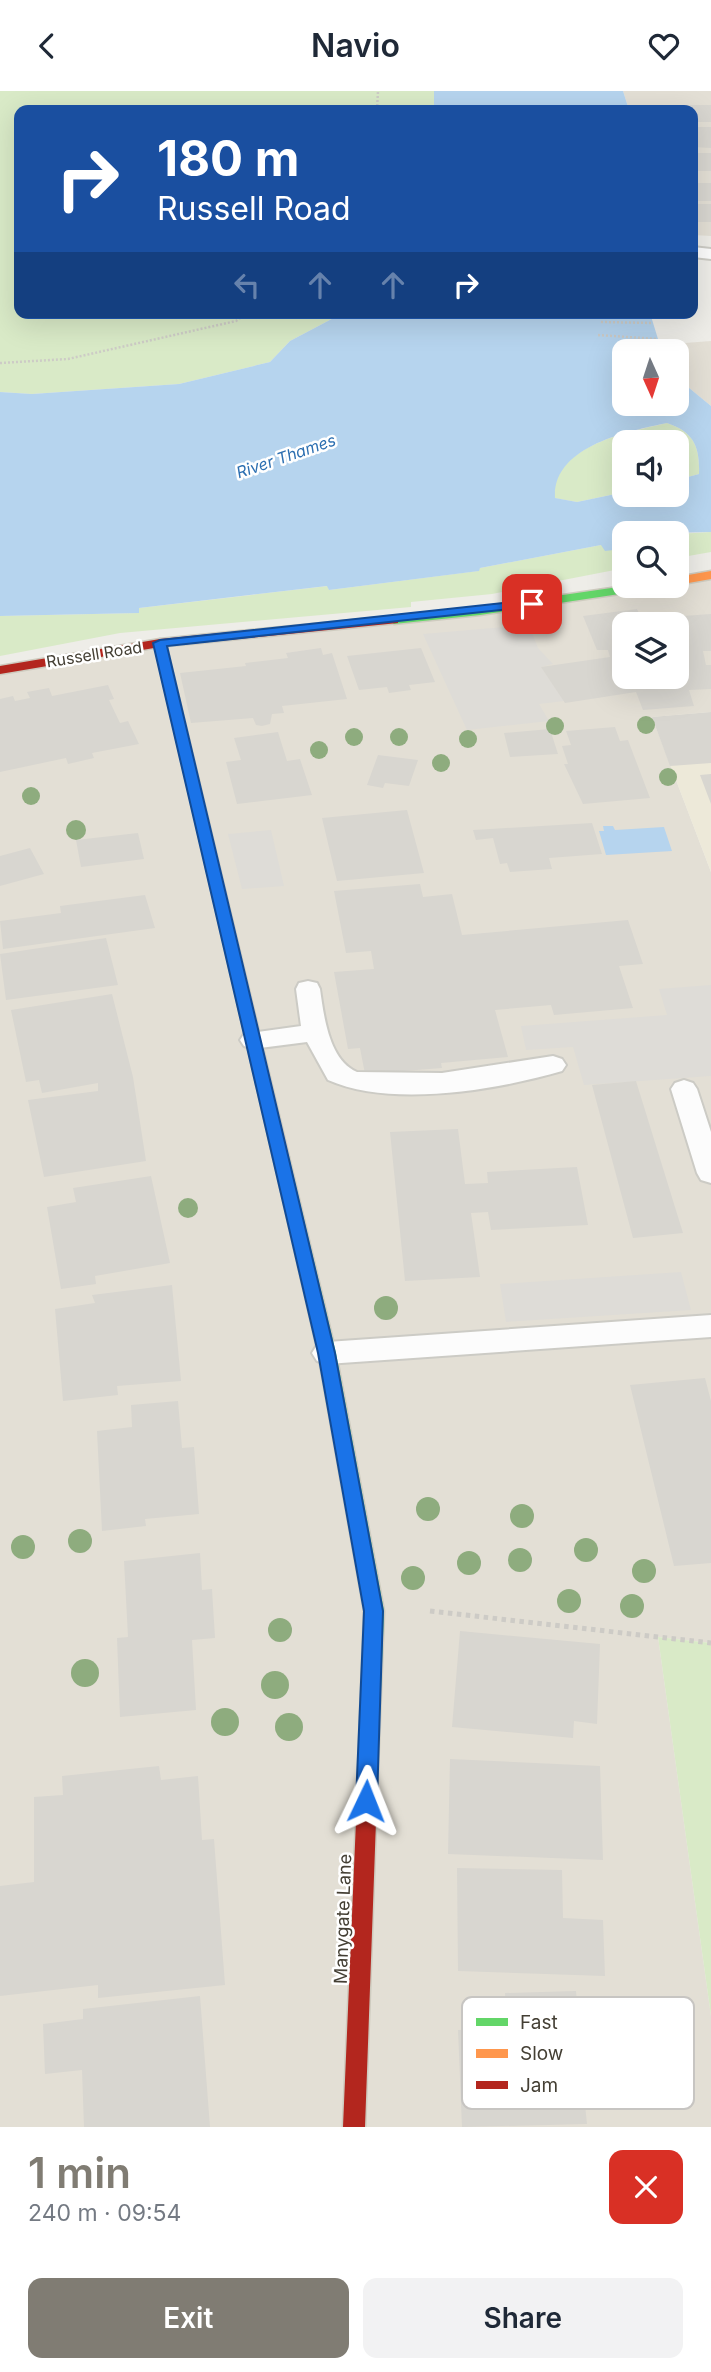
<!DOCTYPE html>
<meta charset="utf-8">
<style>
body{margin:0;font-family:Inter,sans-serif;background:#f2f2f3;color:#1f2937;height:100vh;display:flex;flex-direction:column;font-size:26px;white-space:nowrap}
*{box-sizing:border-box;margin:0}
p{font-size:23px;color:#747a83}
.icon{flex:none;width:38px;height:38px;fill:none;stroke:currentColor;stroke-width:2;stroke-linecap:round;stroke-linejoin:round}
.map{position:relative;height:2036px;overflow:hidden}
.panel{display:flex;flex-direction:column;background:#fff;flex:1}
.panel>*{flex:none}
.top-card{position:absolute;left:14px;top:14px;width:684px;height:214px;border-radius:14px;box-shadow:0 7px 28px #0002;background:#1a4fa0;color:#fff;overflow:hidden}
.needle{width:46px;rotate:177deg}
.fabs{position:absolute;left:612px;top:248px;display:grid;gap:14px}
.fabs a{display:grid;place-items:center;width:77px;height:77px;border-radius:14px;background:#fff;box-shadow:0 7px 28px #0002;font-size:35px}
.pin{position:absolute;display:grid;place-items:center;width:60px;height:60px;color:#fff;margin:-30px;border-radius:14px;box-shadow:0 4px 10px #0006}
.me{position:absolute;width:77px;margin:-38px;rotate:2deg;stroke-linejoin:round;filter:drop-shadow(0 0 5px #0008)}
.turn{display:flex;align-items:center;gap:24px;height:147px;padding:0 28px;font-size:32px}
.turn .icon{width:91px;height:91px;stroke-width:2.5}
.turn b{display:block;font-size:49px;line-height:60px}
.lanes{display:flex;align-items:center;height:66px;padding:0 28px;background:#0003;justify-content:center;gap:35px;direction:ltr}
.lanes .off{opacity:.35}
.round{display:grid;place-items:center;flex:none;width:74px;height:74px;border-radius:14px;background:#f2f2f3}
.overview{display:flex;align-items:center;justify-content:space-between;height:119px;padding:0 28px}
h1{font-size:42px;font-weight:600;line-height:52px;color:#807c73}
.button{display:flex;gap:14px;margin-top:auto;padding:14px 28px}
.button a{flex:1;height:80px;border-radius:14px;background:#807c73;color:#fff;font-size:28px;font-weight:600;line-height:80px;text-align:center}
.button a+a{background:#f2f2f3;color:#1f2937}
header{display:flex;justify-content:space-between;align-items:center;height:91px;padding:0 28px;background:#fff;font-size:32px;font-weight:600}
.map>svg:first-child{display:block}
.residential{fill:#e3dfd5;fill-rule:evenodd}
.education{fill:#ede9d9}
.green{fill:#d9eac7}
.parking{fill:#dedcd7}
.water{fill:#b6d4ee;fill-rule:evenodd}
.building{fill:#d8d6d0;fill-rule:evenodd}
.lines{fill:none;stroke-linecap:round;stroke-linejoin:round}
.lane-casing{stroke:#cccbc5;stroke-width:4}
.fast-casing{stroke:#cecbbf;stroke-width:3}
.slow-casing{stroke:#cecbbf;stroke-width:3}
.jam-casing{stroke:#cecbbf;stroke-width:3}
.path-far1{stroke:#cdcbc6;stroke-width:2.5;stroke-dasharray:2 2;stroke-linecap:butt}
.path{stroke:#cdcbc6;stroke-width:5;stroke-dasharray:4.5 4.5;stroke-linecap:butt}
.lane{fill:#fcfcfc;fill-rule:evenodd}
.fast{fill:#63d668;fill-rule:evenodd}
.slow{fill:#ff974d;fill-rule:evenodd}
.jam{fill:#b3261e;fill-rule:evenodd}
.tree{fill:#8eac7e}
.route{fill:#1a73e8;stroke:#114b97;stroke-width:2}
.labels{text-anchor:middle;stroke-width:5;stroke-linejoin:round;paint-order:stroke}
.far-water-label{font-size:16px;font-style:italic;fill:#2c6fb1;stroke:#fff}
.far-street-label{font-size:16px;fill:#443f34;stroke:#fff}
.street-label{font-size:18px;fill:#443f34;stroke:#fff}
.key{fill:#fff;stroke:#c7c5c2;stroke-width:2}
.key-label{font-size:19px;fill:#443f34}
</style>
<header><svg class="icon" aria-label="back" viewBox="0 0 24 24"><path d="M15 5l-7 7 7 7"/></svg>Navio<svg class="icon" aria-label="heart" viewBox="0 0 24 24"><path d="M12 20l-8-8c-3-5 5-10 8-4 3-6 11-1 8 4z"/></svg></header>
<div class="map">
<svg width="711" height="2036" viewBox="0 0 711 2036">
<rect width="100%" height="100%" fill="#eeede8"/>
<path class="residential" d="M623 0H711V145L693 144V19H629Z
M711 250V315L677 287V261H662L659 254Z
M711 484V621L652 626 711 781V1552L658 1546 711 1925V2036H0V579L646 495H677ZM625 534H677V586H625Z"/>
<path class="education" d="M711 621V781L652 626Z"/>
<path class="green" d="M0 0H434V19H19V222H343L290 250 270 271 179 293 32 303 0 301Z
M667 332C694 341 700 356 699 383L677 389V352H625V401L577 411 554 407C552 354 629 341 667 332Z
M711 441V461L677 467V443Z
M601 454 621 458 625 455V477L492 503 411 511V516L120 542 0 565V525L139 522V517L328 495 329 499 478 480 480 477Z
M658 1546 711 1552V1925Z"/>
<path class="parking" d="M529 534 538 557 553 573 541 576 564 610 539 613 549 630 467 639 423 543Z
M271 739 284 795 242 798 228 743Z
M711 894V985L584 994 573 956 526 959 521 935 667 924 659 898Z
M681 1181 691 1219 506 1231 500 1193Z"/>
<path class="water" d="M434 0H623L629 19H434Z
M343 222H650L662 261H625V313H677V287L711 315V441L625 443 622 458 605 460 601 454 480 477 479 480 329 499 327 495 139 517V522L0 525V301L32 303 179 293 270 271 290 250ZM667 332C694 341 700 356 699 383L677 389V404H625V401L577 411 555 407C552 355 629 340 667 332Z
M603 735H613L615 739 664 736 672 760 606 764 599 740H604Z"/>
<path class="building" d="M653 14H711V31H693V19H655Z
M693 36H711V57L693 56Z
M693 62H711V80H693Z
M693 92H711V110H693Z
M693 113H711V131H693Z
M637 518 642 528 711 523V560H703L706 574H711V598L689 599 694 615 643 619 636 601 565 612 541 576 610 566 608 559H597L583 525ZM625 534H677V586H625Z
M321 557 323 564 332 562 347 608 282 615 284 622 272 623 270 633 262 635 256 634 253 627 191 632 180 582 246 575 245 572 288 567 286 562Z
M421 557 435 591 409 594 411 599 389 602 387 596 359 599 347 565Z
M108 594 114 608 109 609 120 632 128 630 139 653 92 662 94 667 68 673 66 667 0 681V608L13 605 15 610 30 607 27 601 49 597 52 605Z
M711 621V672L670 675 652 626Z
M615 636 620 650 628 649 650 707 583 713 564 673H568L562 655 571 654 566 640Z
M550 638 558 663 510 666 504 642Z
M278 641 287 670 300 668 312 704 237 713 226 671 241 669 234 647Z
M378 664 418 669 409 695 385 692 383 697 367 694Z
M711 683V713L700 684Z
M407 719 424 782 337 790 322 727Z
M592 732 602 763 549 767 552 778 510 781 507 772 500 773 493 747 476 749 473 739Z
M138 742 144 768 81 776 76 749Z
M30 757 44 783 0 795V765Z
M420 793 423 806 452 803 462 844 628 829 643 873 619 875 633 917 554 924 551 914 495 919 508 966 441 972 442 977 365 983 360 957 348 958 334 881 374 878 371 860 346 862 334 800Z
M145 804 155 837 3 858 0 830 61 822 60 815Z
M106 847 118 894 6 909 0 863Z
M112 903 133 986 146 1070 44 1086 28 1009 98 1000V992L42 1002 39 989 26 991 11 919Z
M636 990 683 1142 633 1147 592 994Z
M458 1038 465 1093 488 1092 487 1081 577 1076 588 1134 491 1139 488 1121 471 1122 480 1186 405 1190 390 1041Z
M151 1085 170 1172 95 1185 96 1193 61 1198 47 1116 76 1111 73 1097Z
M172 1194 181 1290 117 1295 118 1304 63 1310 55 1218 95 1212 92 1204Z
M705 1287 711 1310V1472L674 1475 630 1294Z
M178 1310 182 1357 194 1356 199 1423 145 1428 146 1435 102 1440 97 1340 132 1336 131 1314Z
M200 1462 202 1499 212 1498 215 1547 192 1549 196 1619 120 1626 117 1547 128 1546 124 1470Z
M460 1540 600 1553 597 1633 574 1630 573 1647 452 1636Z
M450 1668 600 1675 603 1769 448 1763Z
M159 1675 161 1689 198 1685 202 1749 214 1748 225 1894 98 1907V1894L0 1905V1795L34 1791V1706L63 1704 62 1685Z
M457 1777 562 1779 563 1827 603 1829 605 1885 458 1880Z
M576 1900 582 1967 621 1966 625 2003 584 2004 587 2033 462 2036 458 1939 507 1938 505 1902Z
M200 1905 210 2036H84L82 1979 45 1983 43 1933 83 1928V1918Z"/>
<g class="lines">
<g class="lane-casing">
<path id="lane" d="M693 156 711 158V168L693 166Z
M308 890 317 892 320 898C324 926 329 969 357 981L442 982 553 965 562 968 566 974 562 980C497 999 391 1017 328 989L307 951 253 958 244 955 240 949 244 943 301 935 296 898 299 892Z
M684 989 693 992 697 998 711 1041V1092L701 1089 697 1082 671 998 675 992Z
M711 1224V1246L327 1273 317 1270 312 1262 317 1254 327 1251Z"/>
</g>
<g class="fast-casing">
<path id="fast" d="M625 495H652L646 499 480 524 394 533 388 529 394 525 480 516Z
M281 1060 289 1066 336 1262 384 1520 376 1730 373 1737 366 1740 359 1737 356 1730 364 1520 318 1262 273 1066Z"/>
</g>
<g class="slow-casing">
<path id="slow" d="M711 480V488L677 494V486Z
M160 548 166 552 289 1066 281 1072 273 1066 154 552Z"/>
</g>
<g class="jam-casing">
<path id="jam" d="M394 525 398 526V532L160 556 0 583V575L160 548Z
M366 1720 373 1723 376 1730 365 2036H343L356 1730 359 1723Z"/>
</g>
<path class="path-far1" d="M377 19 378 0
M601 231 653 232
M598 244 657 248
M0 272 68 268 236 230 247 222"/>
<path class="path" d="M430 1520 711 1552"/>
<use href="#lane" class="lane"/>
<use href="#fast" class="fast"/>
<use href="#slow" class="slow"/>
<use href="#jam" class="jam"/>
</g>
<g class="tree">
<circle cx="646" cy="634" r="9"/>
<circle cx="555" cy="635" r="9"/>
<circle cx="354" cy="646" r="9"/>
<circle cx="399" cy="646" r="9"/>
<circle cx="468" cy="648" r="9"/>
<circle cx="319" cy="659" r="9"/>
<circle cx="441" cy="672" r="9"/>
<circle cx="668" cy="686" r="9"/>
<circle cx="31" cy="705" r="9"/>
<circle cx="76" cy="739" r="10"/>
<circle cx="188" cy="1117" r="10"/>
<circle cx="386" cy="1217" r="12"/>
<circle cx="428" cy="1418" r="12"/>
<circle cx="522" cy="1425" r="12"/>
<circle cx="80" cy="1450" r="12"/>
<circle cx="23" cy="1456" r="12"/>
<circle cx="586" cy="1459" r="12"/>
<circle cx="520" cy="1469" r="12"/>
<circle cx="469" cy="1472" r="12"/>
<circle cx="644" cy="1480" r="12"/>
<circle cx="413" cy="1487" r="12"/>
<circle cx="569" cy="1510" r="12"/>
<circle cx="632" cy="1515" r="12"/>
<circle cx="280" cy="1539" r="12"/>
<circle cx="85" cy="1582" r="14"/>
<circle cx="275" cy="1594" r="14"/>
<circle cx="225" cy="1631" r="14"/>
<circle cx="289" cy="1636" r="14"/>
</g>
<path class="route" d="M532 509 537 510V515L167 555 335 1262 383 1520 377 1710 374 1717 366 1720 359 1717 356 1710 364 1520 318 1262 153 552 160 549Z"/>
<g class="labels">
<g class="far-water-label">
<text transform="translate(286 365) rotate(-19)" y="6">River Thames</text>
</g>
<g class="far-street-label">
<text transform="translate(94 563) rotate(-9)" y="6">Russell Road</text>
</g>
<g class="street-label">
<text transform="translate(343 1828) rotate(-88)" y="6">Manygate Lane</text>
</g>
</g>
<rect x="462" y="1906" width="232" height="112" rx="10" class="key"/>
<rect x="476" y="1927" width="32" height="8" fill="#63d668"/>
<rect x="476" y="1958" width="32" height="9" fill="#ff974d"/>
<rect x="476" y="1990" width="32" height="8" fill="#b3261e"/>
<g class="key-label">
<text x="520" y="1938">Fast</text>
<text x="520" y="1969">Slow</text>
<text x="520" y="2001">Jam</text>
</g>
</svg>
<div class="fabs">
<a><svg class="needle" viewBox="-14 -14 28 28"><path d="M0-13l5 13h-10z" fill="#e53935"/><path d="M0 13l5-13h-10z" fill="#747a83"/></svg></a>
<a><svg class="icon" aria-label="sound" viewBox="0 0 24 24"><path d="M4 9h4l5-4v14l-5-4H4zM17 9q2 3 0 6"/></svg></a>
<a><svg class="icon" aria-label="search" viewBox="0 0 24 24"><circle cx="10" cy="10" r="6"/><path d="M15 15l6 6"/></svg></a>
<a><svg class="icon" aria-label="layers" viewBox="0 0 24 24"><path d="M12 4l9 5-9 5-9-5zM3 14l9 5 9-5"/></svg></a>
</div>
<div class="pin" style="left:532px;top:513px;background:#d93025"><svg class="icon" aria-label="arrive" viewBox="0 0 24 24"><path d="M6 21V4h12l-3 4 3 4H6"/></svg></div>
<svg class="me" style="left:366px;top:1710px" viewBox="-20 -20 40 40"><path d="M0-17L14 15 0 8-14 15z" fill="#1a73e8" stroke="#fff" stroke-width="4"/></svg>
<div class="top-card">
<div class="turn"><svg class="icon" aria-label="right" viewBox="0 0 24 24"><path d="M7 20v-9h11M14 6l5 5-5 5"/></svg><div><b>180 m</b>Russell Road</div></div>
<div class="lanes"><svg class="icon off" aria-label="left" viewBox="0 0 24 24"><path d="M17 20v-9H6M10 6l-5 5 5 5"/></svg><svg class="icon off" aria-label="ahead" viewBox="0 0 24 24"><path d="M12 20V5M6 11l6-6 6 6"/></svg><svg class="icon off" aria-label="ahead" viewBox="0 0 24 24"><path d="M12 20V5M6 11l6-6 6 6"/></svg><svg class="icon" aria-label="right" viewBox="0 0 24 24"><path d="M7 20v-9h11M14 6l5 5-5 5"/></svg></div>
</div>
</div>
<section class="panel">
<div class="overview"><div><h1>1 min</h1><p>240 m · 09:54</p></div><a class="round" style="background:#d93025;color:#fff"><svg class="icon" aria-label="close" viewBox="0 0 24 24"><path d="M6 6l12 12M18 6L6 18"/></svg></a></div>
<div class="button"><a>Exit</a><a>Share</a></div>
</section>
